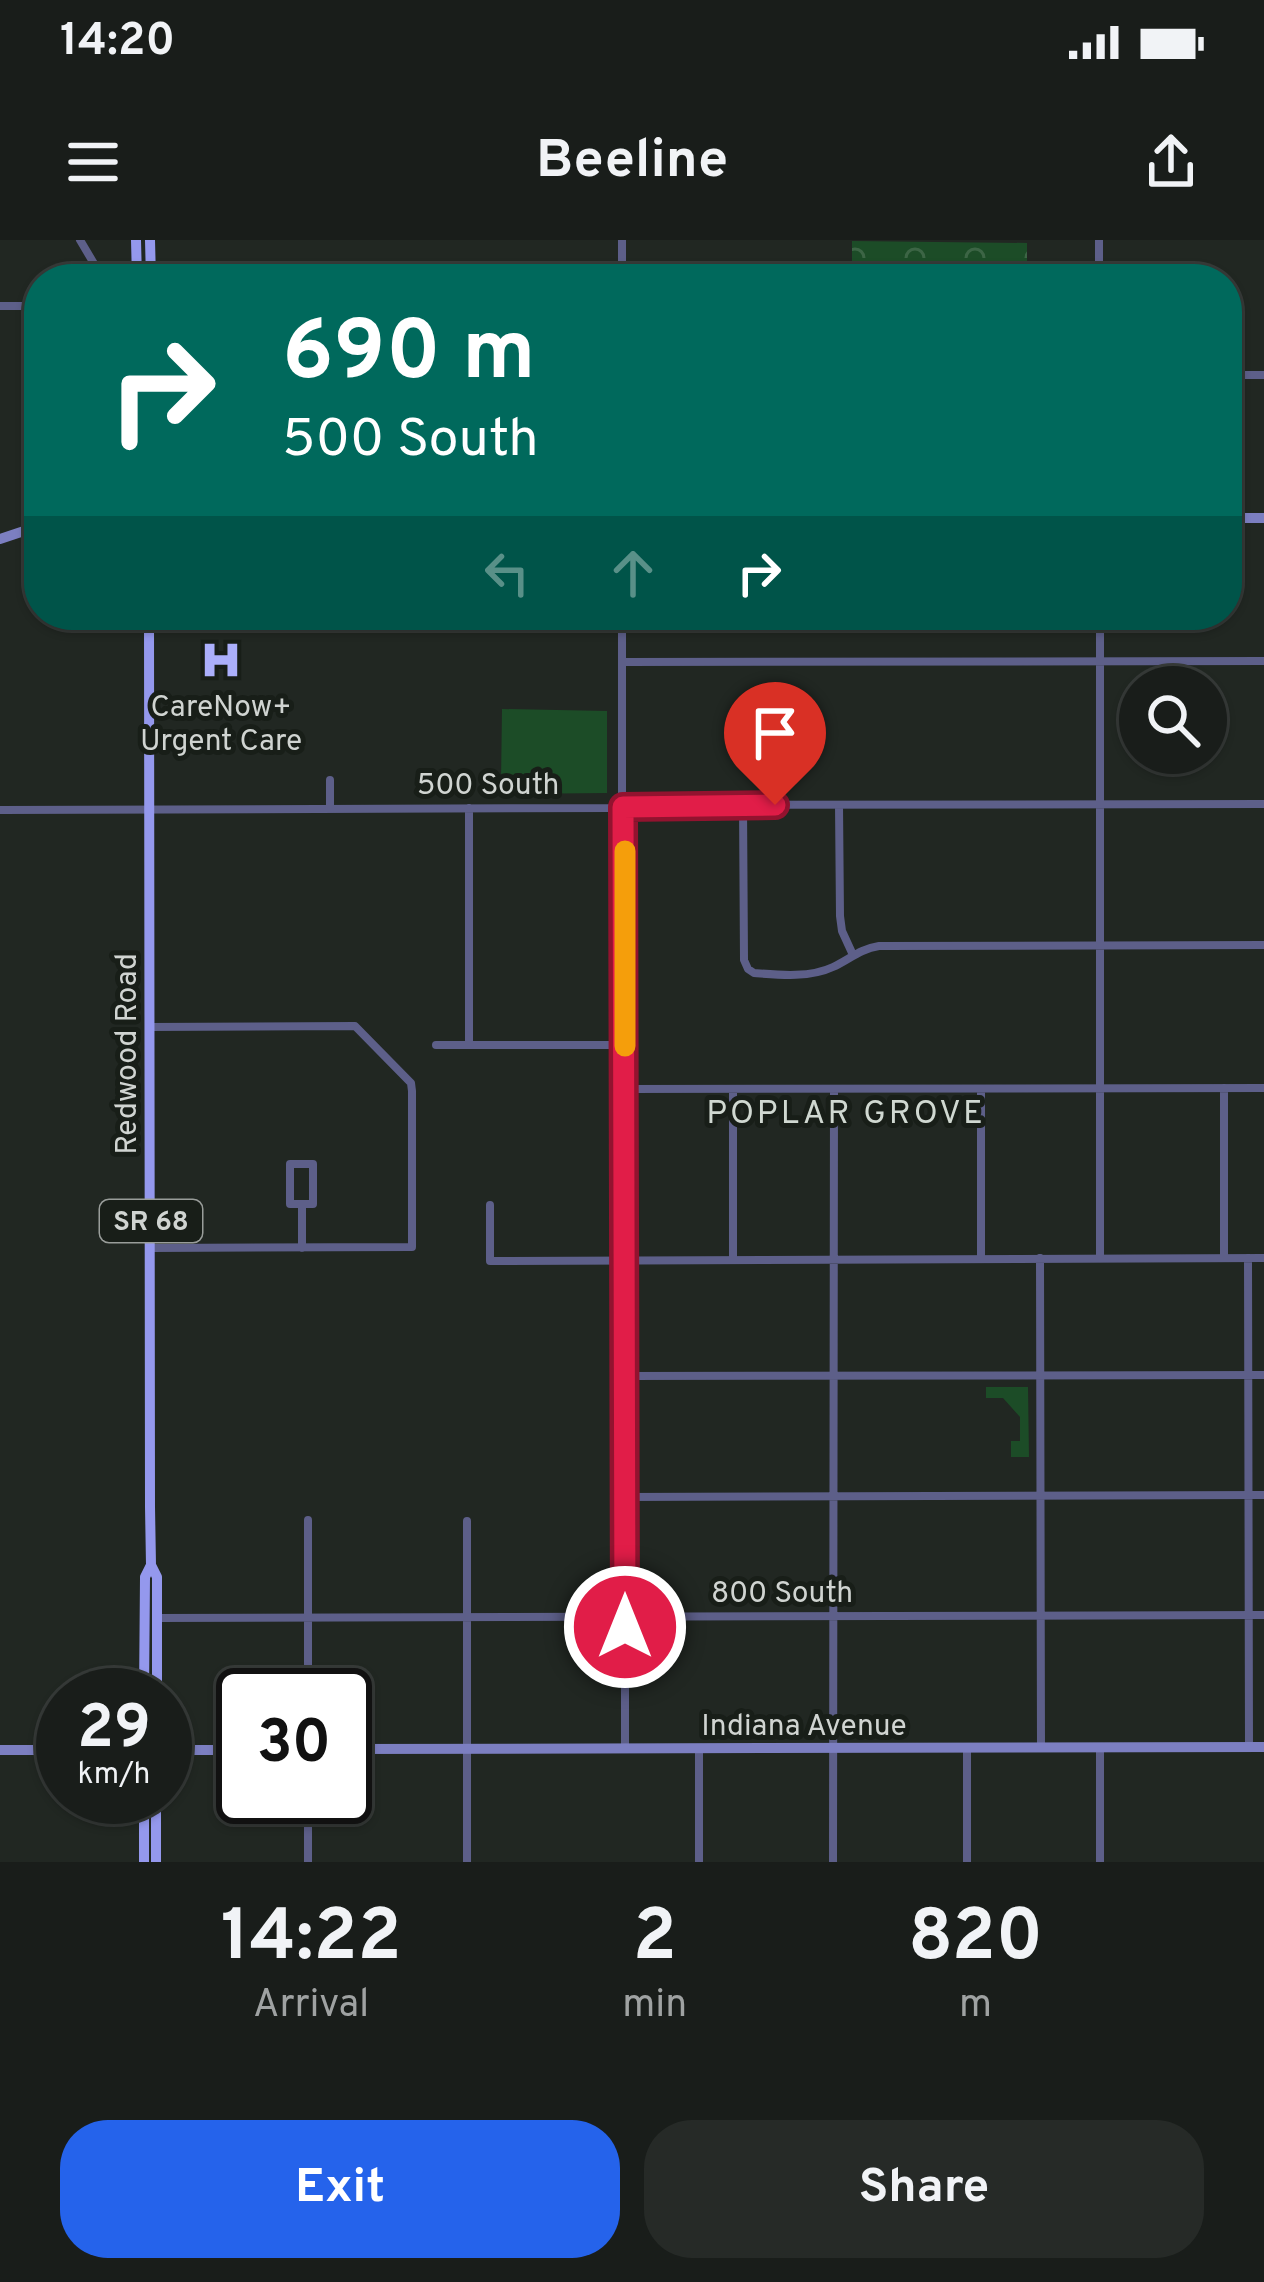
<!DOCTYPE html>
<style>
body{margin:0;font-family:Overpass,sans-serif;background:#262a27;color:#f1f3f6;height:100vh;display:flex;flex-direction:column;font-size:45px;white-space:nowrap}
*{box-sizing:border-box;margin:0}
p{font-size:39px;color:#9fa2a2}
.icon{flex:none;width:66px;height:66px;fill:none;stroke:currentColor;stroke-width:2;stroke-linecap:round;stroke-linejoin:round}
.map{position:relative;height:1622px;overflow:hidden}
.sheet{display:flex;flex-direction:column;background:#191d1a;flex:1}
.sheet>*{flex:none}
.guide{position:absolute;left:24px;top:24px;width:1218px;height:366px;border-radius:48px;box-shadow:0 3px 9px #0004,0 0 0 3px #373b39;background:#00695c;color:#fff;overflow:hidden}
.tools{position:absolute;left:1119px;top:426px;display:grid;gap:24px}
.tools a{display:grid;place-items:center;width:108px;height:108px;border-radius:50%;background:#191d1a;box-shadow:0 3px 9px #0004,0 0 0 3px #373b39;font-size:60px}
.speed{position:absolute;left:36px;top:1428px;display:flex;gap:24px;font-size:60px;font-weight:700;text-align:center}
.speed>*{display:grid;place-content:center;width:156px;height:156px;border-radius:50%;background:#191d1a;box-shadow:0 3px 9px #0004,0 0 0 3px #373b39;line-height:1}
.speed small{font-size:30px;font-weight:400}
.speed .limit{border:6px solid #111;border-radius:18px;background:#fff;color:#111}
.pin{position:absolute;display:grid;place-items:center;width:102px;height:102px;color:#fff;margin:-123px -51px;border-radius:50% 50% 50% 0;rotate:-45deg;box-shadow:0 0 12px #0007}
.pin .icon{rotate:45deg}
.me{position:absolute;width:132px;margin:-66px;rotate:0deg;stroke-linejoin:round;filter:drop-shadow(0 0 9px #0008)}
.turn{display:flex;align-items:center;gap:42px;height:252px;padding:0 60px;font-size:54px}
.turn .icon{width:156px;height:156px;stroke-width:2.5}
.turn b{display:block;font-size:84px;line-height:102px}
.lanes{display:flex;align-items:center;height:114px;padding:0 60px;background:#0003;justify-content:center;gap:60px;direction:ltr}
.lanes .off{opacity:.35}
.eta{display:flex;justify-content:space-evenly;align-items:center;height:204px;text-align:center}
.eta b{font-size:72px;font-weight:700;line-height:84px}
.primary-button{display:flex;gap:24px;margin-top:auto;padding:24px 60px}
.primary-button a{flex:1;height:138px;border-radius:48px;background:#2563eb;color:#fff;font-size:48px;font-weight:700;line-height:138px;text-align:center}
.primary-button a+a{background:#262a27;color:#f1f3f6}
.status{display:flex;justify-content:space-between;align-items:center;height:84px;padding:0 60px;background:#191d1a;direction:ltr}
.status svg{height:33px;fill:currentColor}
header{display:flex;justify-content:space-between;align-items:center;height:156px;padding:0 60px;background:#191d1a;font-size:54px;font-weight:700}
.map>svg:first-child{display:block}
.grass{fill:#1c4c27}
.park{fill:url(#park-crowns)}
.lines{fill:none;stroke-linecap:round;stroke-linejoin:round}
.street{stroke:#5d5f89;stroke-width:8}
.secondary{stroke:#7c7fc1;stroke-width:10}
.primary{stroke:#9498ed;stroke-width:10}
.route-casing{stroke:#92132f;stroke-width:30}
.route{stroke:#e11d48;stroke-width:21}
.slow{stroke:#f59e0b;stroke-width:21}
.labels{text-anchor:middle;stroke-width:10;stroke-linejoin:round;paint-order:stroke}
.shield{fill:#181e18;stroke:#999d9a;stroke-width:3}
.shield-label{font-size:27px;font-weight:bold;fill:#d0d4d1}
.poi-label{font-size:30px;fill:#d0d4d1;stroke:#181e18}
.street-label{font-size:30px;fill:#d0d4d1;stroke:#181e18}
.neighbourhood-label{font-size:33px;letter-spacing:3px;fill:#d0d8d1;stroke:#181e18}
</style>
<div class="status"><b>14:20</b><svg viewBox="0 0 49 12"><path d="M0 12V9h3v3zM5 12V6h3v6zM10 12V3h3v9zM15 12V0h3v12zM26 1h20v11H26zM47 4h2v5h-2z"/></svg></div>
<header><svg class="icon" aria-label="menu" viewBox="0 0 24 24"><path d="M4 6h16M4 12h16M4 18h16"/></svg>Beeline<svg class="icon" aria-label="share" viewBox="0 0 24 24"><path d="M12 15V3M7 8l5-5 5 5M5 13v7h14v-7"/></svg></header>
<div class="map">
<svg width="1264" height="1622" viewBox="0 0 1264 1622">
<defs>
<pattern id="park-crowns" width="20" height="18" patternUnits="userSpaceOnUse" patternTransform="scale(3)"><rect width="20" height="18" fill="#1c4c27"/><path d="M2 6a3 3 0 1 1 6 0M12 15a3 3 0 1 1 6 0" fill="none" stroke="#3c6545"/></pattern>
</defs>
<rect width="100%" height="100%" fill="#212722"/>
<path class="grass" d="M502 469 607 471V553L509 554 501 542Z
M986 1147H1028L1029 1217H1011V1201H1020V1177L1003 1158H986Z"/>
<path class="park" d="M852 1 1027 3V39H852Z"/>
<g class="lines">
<path class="street" d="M80 0 96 27 98 39
M622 0V39
M1099 0V39
M0 66H39
M1227 135H1264
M622 375V556L625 582V1509
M1100 375V1018
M622 422 1264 421
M330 540V568
M743 565 744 720 748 729 754 733C779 735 810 738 833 727 850 719 860 709 879 706L1264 705
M839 565 840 676 842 691 853 715
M469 568V805
M0 570 612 568 635 565 1264 564
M149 787 355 786 411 843 412 851V1007L151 1008
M436 805H625
M1224 848V1018
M625 849 1264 848
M981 849V1018
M302 964H313V924H290V964H302V1008
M490 965V1021L1264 1018
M1040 1018 1041 1508
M1248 1018 1249 1507
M733 1019V849
M625 1136 1264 1135
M625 1257 1264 1255
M308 1280V1455
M467 1281V1622
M156 1378 1264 1375
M967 1508V1622
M1100 1508V1622
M699 1509V1622
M308 1557V1622
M833 1622 834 849"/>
<path class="secondary" d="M1227 278H1264
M0 299 39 286
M345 1509 1264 1507
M0 1510H63
M165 1510H243"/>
<path class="primary" d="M136 0 137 39
M150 0 151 39
M149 375 150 1267 151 1325 157 1337V1455
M144 1455 145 1337 151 1325
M144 1557V1622
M156 1622V1557"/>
</g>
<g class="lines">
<g class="route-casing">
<path id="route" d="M625 1387 623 567 775 565"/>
</g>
<use href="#route" class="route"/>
<path class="slow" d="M625 611V806"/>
</g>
<defs>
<g id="hospital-bare" transform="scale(3.24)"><path d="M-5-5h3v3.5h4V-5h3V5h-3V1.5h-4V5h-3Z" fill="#abaffb" stroke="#181e18" stroke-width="2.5" paint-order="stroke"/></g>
</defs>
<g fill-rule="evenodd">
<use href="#hospital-bare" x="221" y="420"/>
</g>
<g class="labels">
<rect class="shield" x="100" y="960" width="102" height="42" rx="9"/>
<g class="shield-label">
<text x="151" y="990">SR 68</text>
</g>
<g class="poi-label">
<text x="221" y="476">CareNow+<tspan x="221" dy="34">Urgent Care</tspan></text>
</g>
<g class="street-label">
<text x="488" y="554">500 South</text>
<text transform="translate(126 814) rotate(-90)" y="10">Redwood Road</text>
<text x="782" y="1362">800 South</text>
<text x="804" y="1495">Indiana Avenue</text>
</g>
<g class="neighbourhood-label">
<text x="846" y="883">POPLAR GROVE</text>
</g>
</g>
</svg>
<div class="tools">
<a><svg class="icon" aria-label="search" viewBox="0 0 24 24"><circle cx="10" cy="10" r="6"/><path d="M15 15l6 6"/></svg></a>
</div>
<div class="speed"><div>29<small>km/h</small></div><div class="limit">30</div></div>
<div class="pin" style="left:775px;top:565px;background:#d93025"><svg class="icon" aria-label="arrive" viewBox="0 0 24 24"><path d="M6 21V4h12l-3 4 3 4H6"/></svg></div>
<svg class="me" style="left:625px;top:1387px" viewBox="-20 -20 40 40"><circle r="17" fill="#e11d48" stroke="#fff" stroke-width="3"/><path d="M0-11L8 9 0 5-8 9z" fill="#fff"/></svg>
<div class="guide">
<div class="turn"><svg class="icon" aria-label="right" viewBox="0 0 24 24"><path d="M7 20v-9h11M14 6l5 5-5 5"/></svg><div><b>690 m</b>500 South</div></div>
<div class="lanes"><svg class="icon off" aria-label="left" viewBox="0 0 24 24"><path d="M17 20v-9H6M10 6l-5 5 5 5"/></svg><svg class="icon off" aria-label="ahead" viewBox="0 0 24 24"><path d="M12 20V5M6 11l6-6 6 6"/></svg><svg class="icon" aria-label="right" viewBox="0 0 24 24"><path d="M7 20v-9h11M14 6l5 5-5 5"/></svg></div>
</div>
</div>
<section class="sheet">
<div class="eta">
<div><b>14:22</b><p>Arrival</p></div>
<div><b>2</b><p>min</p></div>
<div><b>820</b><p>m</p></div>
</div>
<div class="primary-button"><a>Exit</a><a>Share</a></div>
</section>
